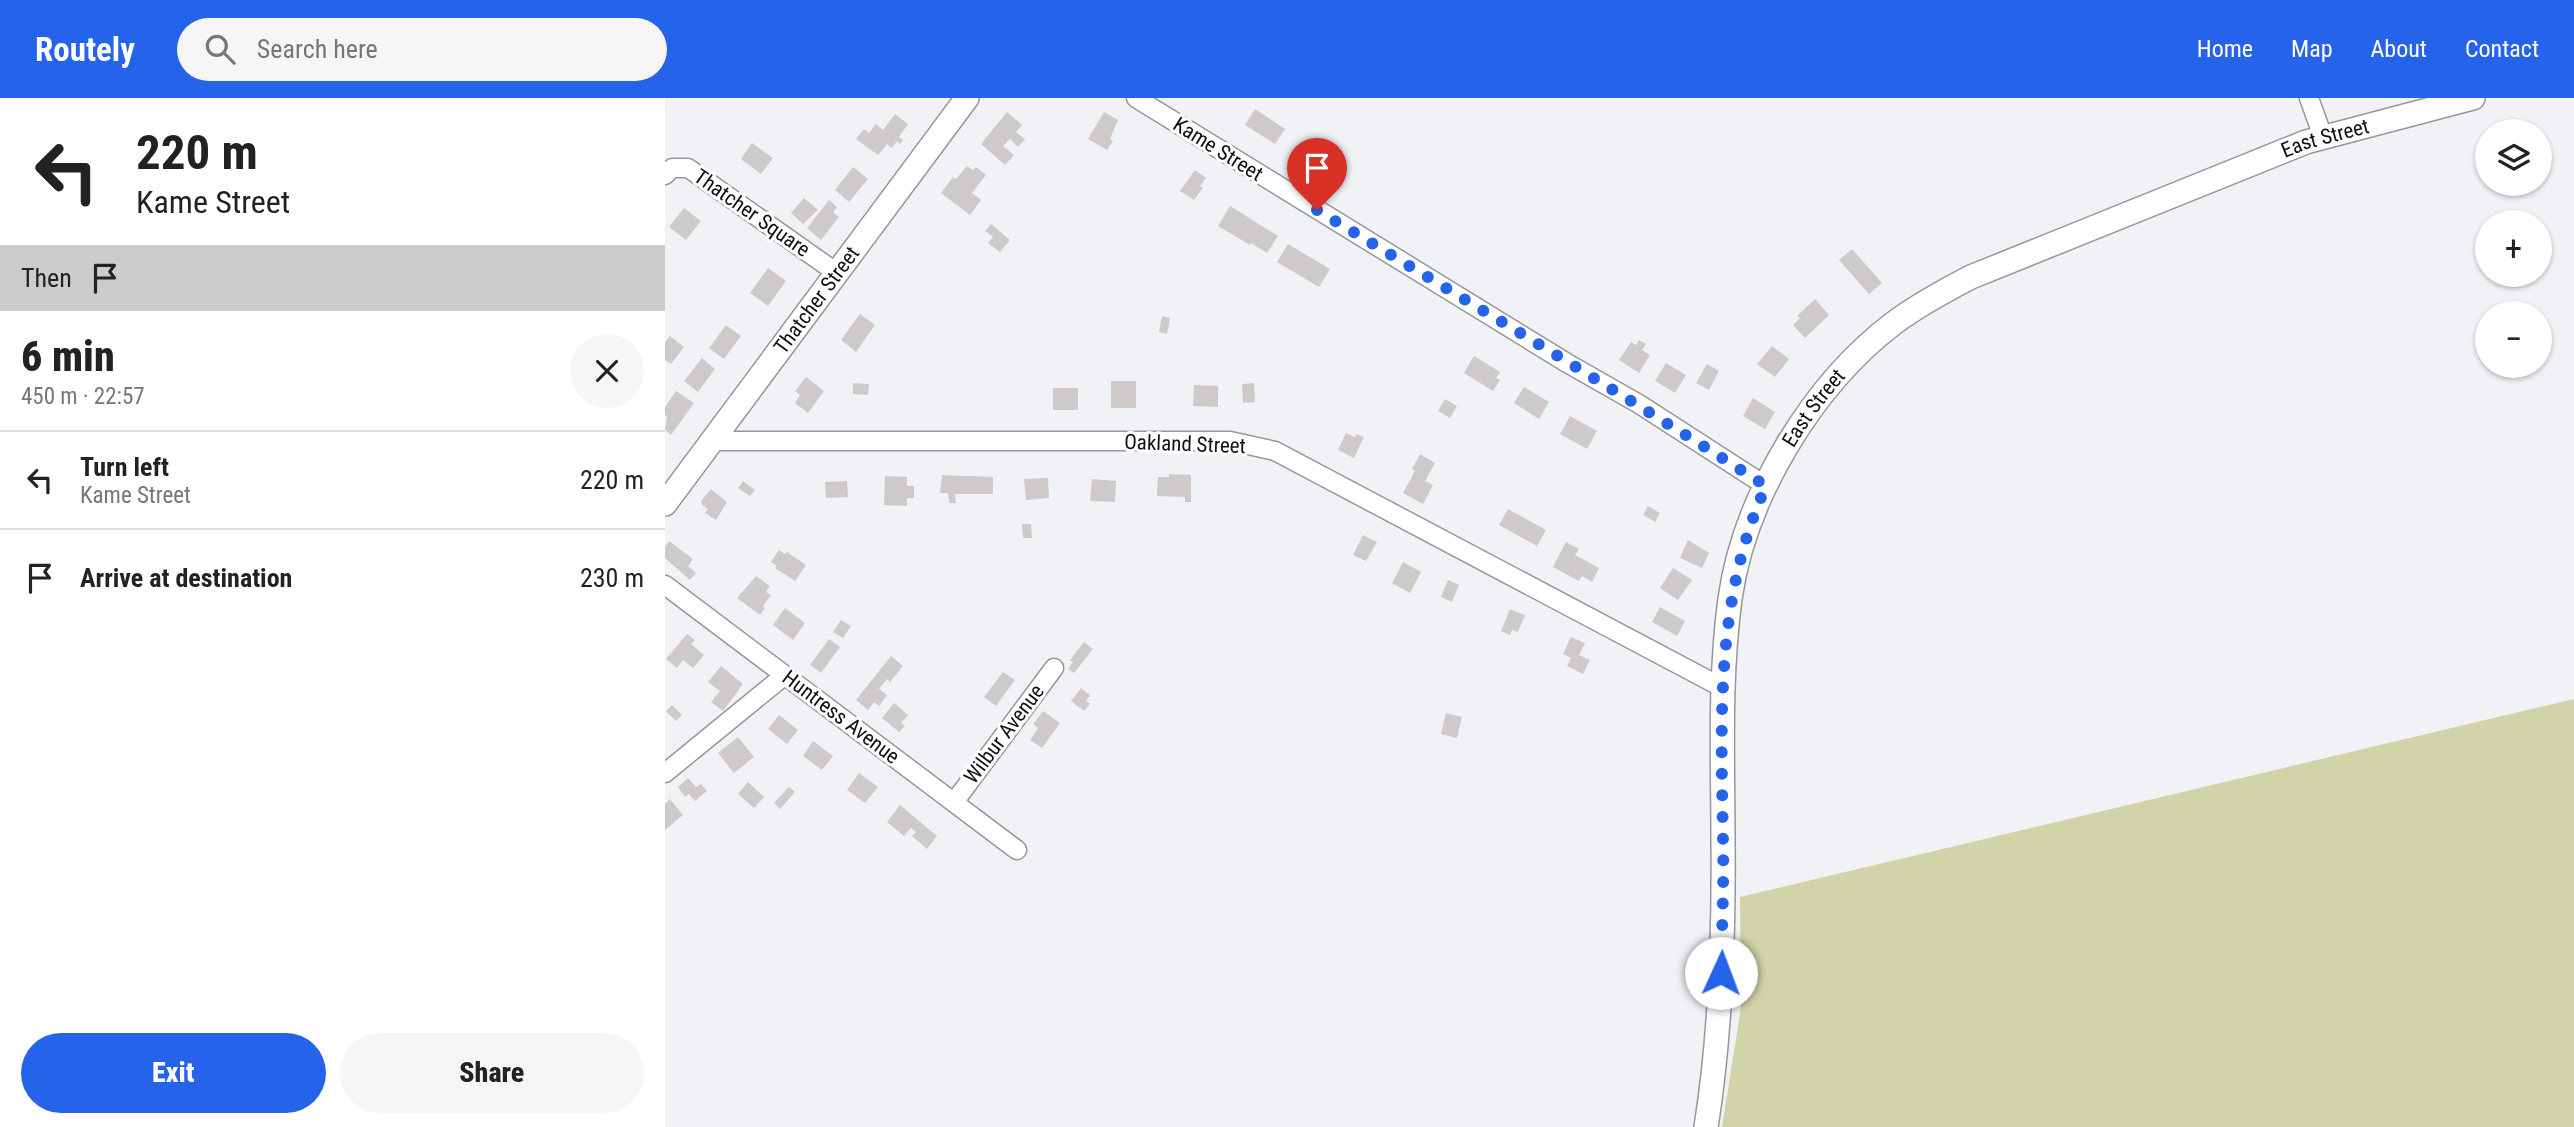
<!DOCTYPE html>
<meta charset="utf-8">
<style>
body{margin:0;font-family:"Roboto Condensed",sans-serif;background:#f6f6f6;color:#222;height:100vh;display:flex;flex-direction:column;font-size:26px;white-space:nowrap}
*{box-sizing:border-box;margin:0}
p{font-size:23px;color:#767676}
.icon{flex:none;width:38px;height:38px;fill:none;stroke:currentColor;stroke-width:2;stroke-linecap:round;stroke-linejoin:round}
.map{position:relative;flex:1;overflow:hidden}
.details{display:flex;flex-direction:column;background:#fff;width:665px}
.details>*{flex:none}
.banner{background:#fff;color:#222;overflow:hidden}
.controls{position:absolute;left:1810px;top:21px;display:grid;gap:14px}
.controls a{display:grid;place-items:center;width:77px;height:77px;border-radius:50%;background:#fff;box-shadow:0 2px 5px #0004;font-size:35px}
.pin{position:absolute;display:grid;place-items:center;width:60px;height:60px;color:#fff;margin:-72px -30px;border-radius:50% 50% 50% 0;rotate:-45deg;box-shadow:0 0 7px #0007}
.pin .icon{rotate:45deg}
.me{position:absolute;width:77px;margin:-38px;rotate:2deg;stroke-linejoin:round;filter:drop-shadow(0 0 5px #0008)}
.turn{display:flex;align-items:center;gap:24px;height:147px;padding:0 21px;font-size:32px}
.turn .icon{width:91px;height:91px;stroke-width:2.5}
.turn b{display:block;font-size:49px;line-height:60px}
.then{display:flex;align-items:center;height:66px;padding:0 21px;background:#0003;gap:14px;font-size:26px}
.round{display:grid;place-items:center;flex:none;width:74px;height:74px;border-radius:37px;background:#f6f6f6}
.summary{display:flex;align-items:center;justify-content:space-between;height:119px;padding:0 21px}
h1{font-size:42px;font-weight:800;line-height:52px}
.primary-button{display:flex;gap:14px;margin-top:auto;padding:14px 21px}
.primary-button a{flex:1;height:80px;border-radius:42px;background:#2563eb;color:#fff;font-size:28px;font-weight:800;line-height:80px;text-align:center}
.primary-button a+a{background:#f6f6f6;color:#222}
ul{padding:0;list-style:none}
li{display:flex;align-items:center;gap:21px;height:98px;padding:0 21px;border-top:2px solid #e0e0e0}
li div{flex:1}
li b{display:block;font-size:26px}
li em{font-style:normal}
header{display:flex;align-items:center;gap:42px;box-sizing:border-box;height:98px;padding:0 35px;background:#2563eb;color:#fff}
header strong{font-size:33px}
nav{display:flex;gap:38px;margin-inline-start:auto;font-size:24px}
.search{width:490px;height:63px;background:#f6f6f6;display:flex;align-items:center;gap:18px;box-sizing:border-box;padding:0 24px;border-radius:38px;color:#767676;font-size:26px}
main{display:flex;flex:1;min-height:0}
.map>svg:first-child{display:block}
.green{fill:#d1d4a8}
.building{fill:#cecaca}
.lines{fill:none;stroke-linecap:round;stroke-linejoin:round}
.minor-casing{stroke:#959799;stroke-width:21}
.tertiary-casing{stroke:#959799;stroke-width:26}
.minor{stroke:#fff;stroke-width:18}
.tertiary{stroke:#fff;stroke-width:23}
.route{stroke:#2563eb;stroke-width:12;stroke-dasharray:0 21.6}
.labels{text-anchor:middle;stroke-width:6;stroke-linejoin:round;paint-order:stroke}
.street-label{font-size:21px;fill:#101011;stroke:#fff}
</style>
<header>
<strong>Routely</strong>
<div class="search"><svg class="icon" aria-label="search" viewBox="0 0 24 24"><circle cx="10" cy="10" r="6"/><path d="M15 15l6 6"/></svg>Search here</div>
<nav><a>Home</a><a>Map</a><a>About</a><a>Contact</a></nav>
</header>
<main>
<section class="details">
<div class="banner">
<div class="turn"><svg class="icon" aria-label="left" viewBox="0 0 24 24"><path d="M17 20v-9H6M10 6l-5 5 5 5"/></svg><div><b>220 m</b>Kame Street</div></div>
<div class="then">Then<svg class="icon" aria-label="arrive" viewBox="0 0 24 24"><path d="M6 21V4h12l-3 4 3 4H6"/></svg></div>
</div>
<div class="summary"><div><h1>6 min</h1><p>450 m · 22:57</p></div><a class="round"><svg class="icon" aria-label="close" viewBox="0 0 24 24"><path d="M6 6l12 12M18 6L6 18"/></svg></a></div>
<ul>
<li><svg class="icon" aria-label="left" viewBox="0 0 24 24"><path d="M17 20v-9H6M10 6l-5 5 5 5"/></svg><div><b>Turn left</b><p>Kame Street</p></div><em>220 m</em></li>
<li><svg class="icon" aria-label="arrive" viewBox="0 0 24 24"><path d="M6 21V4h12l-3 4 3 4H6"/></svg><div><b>Arrive at destination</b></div><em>230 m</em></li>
</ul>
<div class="primary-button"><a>Exit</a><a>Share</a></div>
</section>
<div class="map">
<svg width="1909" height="1029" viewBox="0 0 1909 1029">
<rect width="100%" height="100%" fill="#f1f2f5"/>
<path class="green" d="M1909 601V1029H1057L1076 909 1075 799Z"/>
<path class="building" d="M590 11 620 31 610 46 580 27Z
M342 14 357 27 351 34 360 41 353 49 345 41 338 48 349 57 340 67 316 46Z
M439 14 453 22 445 41 448 43 442 52 423 41Z
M230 16 243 26 234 39 238 42 235 46 232 43 227 50 222 46 213 57 191 41 199 31 204 35 211 26 218 32Z
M643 44 668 60 657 77 633 61Z
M87 45 108 60 96 76 76 61Z
M302 68 308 72 311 69 321 77 307 95 316 102 305 117 276 95 288 79 291 81Z
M188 69 203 81 184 104 170 92Z
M530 72 541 80 535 88 538 90 529 102 515 93Z
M139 100 153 112 138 126 126 115Z
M164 102 172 109 168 114 174 119 156 142 142 130Z
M565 108 613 138 602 155 586 145 585 147 553 128Z
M19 110 36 123 21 142 4 129Z
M326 126 345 142 335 154 323 145 328 139 320 133Z
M623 146 665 171 654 189 612 164Z
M1187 151 1217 185 1204 196 1174 162Z
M103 170 121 183 103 208 85 195Z
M1150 201 1164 217 1140 240 1128 227 1135 220 1132 218Z
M195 216 210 227 191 254 176 242Z
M497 218 505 220 502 236 494 234Z
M61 227 76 238 59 261 44 250Z
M5 238 19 249 6 266 0 262V244Z
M974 242 981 246 977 252 985 257 974 275 954 262 966 244 971 247Z
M1107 248 1124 261 1110 279 1092 266Z
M809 258 835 274 831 280 835 282 828 293 799 275Z
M37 260 50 271 33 294 19 283Z
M1001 265 1021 277 1010 295 990 283Z
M1042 266 1054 273 1044 292 1031 285Z
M141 279 159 293 143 315 130 305 135 297 130 293Z
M446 283H471V310H446Z
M188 285 204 286 203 297 188 296Z
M589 285 590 304 578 305 577 286Z
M529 287 553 288V309L528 308Z
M859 289 884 304 874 321 849 305Z
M388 290H413V312H388Z
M11 293 29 305 6 337 0 332 2 318 0 317V309Z
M1088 300 1110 314 1100 331 1078 318Z
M780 301 792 308 785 320 773 313Z
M905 318 932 333 922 351 895 336Z
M681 335 690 339 691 336 699 339 689 360 673 352Z
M755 356 770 365 760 383 768 387 758 406 738 395 750 373 747 371Z
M504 376 526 377V404H520V399L492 398 493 379H504Z
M277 377 328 379V396H290L291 405H284L283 395H275Z
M220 378 242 379V388H249V400H242V408L219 407Z
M383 380 384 400 361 402 359 381Z
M427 381 451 383 450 404 425 403Z
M78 383 90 392 85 398 73 390Z
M182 383 183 399 161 400 160 384Z
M46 391 62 404 51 422 40 415 43 411 37 407 36 403Z
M983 408 995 415 990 424 978 417Z
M843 411 881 432 872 448 834 427Z
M357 426H366L367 440H358Z
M698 437 712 444 701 463 688 457Z
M1023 442 1044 455 1037 470 1015 460Z
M4 443 28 461 23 468 31 475 25 482 0 460V449Z
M901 444 914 451 910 457 934 470 927 484 917 478 914 483 888 469Z
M114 452 120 456 122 454 141 467 130 483 110 470 112 468 106 464Z
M738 464 756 474 745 495 727 485Z
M1008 470 1027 482 1013 502 995 490Z
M91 478 105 488 101 494 106 497 98 508 100 510 95 517 72 500Z
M783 482 794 487 787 504 776 499Z
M995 509 1020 523 1012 538 987 524Z
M120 510 140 525 128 542 108 527Z
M845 511 860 517 853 534 847 532 845 537 836 533Z
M176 522 186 528 178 540 168 534Z
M22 536 30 542 26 546 39 557 28 570 18 562 12 570 1 561Z
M906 539 920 545 914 557 925 562 918 576 902 568 906 560 898 556Z
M164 541 175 549 156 575 145 567Z
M419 544 428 551 409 575 403 571 408 564 405 562Z
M226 558 238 568 225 584 222 581 214 591 222 597 214 608 209 604 203 612 191 602Z
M56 568 78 586 58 613 46 604 55 593 43 584Z
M338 574 350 582 331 608 319 599Z
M416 590 425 597 421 603 425 606 419 613 406 603Z
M229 605 243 617 236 625 240 628 234 634 217 620Z
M7 607 17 617 11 623 1 613Z
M378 613 395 625 377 650 365 642 373 630 368 626Z
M781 615 797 619 792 640 776 636Z
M114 617 133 632 122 646 103 631Z
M73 639 89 659 69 675 53 655Z
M148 643 168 658 157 672 138 658Z
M194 675 213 689 200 705 182 692Z
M23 680 31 689 36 686 42 693 30 703 24 696 20 699 13 689Z
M83 684 99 699 89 710 73 696Z
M124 689 130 694 115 711 109 705Z
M5 701 18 717 0 732V706Z
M235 707 272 738 262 751 247 738 251 734 246 730 239 738 222 724Z"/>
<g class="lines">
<g class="minor-casing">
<path id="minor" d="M471 0 902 265 974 306 1101 388
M1644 0 1658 39
M0 77 7 70H23L172 175
M48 343H565L610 353 1058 590
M0 487 352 752
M0 675 120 577
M290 703 389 570"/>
</g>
<g class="tertiary-casing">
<g id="tertiary">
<path id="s1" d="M0 406 302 0"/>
<path id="s2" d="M1041 1029C1056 935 1059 840 1058 744 1058 663 1054 582 1065 501 1079 400 1147 287 1229 225 1253 207 1279 193 1306 179L1641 44 1808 0"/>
</g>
</g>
<use href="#minor" class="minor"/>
<use href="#tertiary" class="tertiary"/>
</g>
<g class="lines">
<path class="route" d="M652 112C802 203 953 293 1101 388 1050 502 1056 619 1058 741 1059 785 1057 830 1056 875"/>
</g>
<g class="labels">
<g class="street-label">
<text dy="7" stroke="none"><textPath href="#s2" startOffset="1328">East Street</textPath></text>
<text transform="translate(553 51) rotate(32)" y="7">Kame Street</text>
<text transform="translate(87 115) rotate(35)" y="7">Thatcher Square</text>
<text dy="7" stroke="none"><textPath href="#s1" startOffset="254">Thatcher Street</textPath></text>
<text dy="7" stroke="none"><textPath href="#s2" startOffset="740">East Street</textPath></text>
<text transform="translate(520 346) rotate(2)" y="7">Oakland Street</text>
<text transform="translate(176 619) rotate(37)" y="7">Huntress Avenue</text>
<text transform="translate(339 636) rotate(-53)" y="7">Wilbur Avenue</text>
</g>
</g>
</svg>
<div class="controls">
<a><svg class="icon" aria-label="layers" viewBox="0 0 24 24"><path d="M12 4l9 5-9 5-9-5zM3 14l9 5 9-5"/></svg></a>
<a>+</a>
<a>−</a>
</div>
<div class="pin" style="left:652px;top:112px;background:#d93025"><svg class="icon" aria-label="arrive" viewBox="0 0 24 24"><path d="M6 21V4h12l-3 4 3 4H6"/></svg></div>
<svg class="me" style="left:1056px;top:875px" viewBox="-20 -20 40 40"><circle r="19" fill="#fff"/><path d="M0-13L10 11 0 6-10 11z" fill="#2563eb"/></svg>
</div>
</main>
